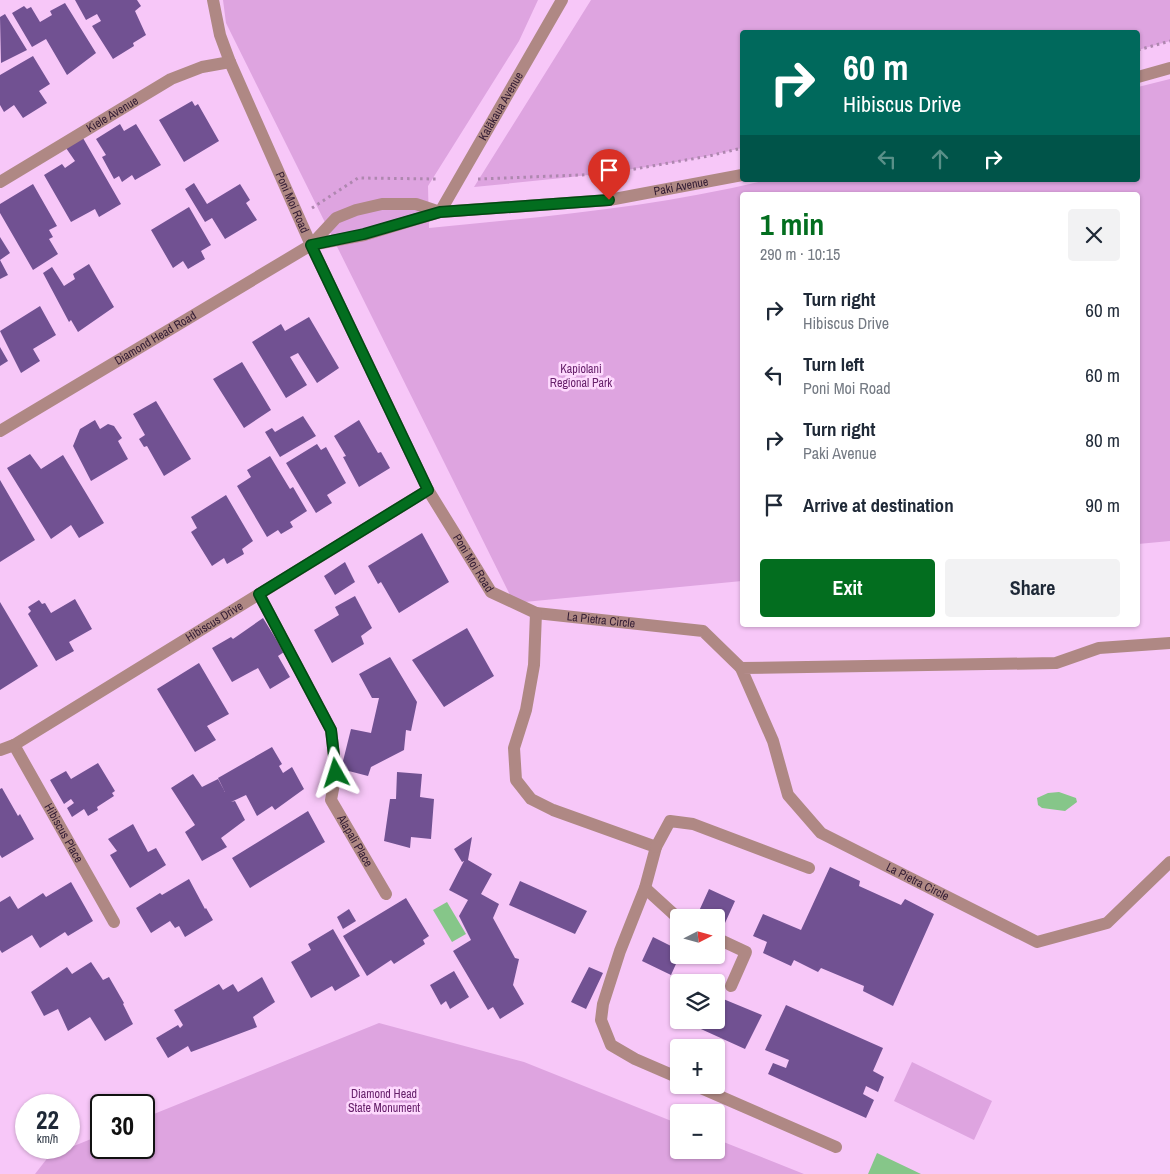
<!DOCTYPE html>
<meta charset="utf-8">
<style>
body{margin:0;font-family:"Archivo Narrow",sans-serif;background:#f2f2f3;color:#1f2937;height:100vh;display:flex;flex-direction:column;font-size:19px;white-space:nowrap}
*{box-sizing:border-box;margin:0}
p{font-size:16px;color:#747a83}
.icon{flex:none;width:28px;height:28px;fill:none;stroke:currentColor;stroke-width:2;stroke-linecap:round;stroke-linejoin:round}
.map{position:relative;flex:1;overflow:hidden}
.sheet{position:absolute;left:740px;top:192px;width:400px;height:435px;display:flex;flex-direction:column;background:#fff;border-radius:5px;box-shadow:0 1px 4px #0004}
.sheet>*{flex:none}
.guide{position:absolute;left:740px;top:30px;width:400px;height:152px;border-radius:5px;box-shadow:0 1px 4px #0004;background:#00695c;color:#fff;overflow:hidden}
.needle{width:32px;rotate:84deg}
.buttons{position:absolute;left:670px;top:909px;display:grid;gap:10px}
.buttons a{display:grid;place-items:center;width:55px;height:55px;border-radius:5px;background:#fff;box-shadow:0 1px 4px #0004;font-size:25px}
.speed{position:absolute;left:15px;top:1094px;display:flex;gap:10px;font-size:25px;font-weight:700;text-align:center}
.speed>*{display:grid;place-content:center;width:65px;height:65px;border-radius:50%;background:#fff;box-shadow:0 1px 4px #0004;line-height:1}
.speed small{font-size:12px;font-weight:400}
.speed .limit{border:2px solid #111;border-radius:8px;background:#fff;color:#111}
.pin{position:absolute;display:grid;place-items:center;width:42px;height:42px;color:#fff;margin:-51px -21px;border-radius:50% 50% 50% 0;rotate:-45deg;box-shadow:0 0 5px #0007}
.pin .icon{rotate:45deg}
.me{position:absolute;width:55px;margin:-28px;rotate:354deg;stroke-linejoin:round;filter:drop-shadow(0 0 4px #0008)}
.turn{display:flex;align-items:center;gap:18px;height:105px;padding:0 20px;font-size:22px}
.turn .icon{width:65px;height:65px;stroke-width:2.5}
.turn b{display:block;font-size:35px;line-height:42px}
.lanes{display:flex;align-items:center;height:48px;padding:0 20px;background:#0003;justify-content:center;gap:25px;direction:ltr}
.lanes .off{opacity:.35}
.round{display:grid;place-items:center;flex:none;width:52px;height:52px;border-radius:5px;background:#f2f2f3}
.head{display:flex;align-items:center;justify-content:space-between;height:85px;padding:0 20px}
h1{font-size:30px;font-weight:800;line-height:38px;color:#036e1f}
.button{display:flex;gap:10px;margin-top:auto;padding:10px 20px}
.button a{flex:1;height:58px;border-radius:5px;background:#036e1f;color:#fff;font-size:20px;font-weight:800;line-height:58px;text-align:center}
.button a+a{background:#f2f2f3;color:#1f2937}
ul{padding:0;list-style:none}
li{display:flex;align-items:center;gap:15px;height:65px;padding:0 20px}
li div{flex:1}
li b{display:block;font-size:19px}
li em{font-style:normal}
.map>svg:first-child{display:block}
.green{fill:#dea4e0}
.water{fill:#86c689}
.building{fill:#715192}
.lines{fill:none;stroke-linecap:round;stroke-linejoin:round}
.path{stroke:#ae87af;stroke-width:3;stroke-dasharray:2.5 4;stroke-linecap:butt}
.minor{stroke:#af8884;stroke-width:12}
.route-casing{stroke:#024814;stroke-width:12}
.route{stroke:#036e1f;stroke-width:9}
.labels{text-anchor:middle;stroke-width:5;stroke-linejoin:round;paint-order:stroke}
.street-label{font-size:12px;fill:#321b33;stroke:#fed9fe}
.park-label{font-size:12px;fill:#67216b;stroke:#fed9fe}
</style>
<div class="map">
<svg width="1170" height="1174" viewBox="0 0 1170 1174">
<rect width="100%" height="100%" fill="#f7c7f8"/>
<path class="green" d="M223 0H538L519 41 428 186 429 228C544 217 655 207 767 180H1138V87L1170 79V541L1138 544V195H742V581L514 603 226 23Z
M591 0H1170V41L1138 50V32H742V148C654 170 564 178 474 187Z
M379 1023 524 1062 679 1124V1150H716V1139L804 1174H35L49 1156 101 1135V1148H144V1118Z
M912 1062 992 1101 974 1140 894 1101Z"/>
<path class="water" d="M1059 792 1076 798 1077 802 1065 811 1042 808 1038 805 1037 798 1048 793Z
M447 902 466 934 452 942 433 910Z
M877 1153 921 1174H868Z"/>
<path class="building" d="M75 0H137L141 6 135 11 146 35 133 43 134 46 113 59 92 26 101 21 97 14 86 20Z
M65 3 96 53 67 75 46 39 32 47 12 13 24 6 27 9 31 7 40 22 52 15 50 11Z
M5 14 27 50 1 63 0 17Z
M33 56 50 84 39 91 47 103 23 118 14 105 4 112 0 105V75Z
M192 101 195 106 198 104 219 141 184 162 159 120Z
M120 124 124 131 136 124 161 165 135 180 132 175 122 182 119 176 114 179 102 157 106 155 96 139Z
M83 138 121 204 99 217 95 209 71 222 44 175 62 164 65 168 75 161 66 148Z
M194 183 207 204 240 184 250 200 246 203 257 220 225 239 212 218 205 222 185 189Z
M33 184 57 226 49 230 53 237 49 239 58 254 33 270 0 213V204Z
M189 207 211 245 201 251 205 259 188 269 183 261 173 268 151 230Z
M0 237 10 253 0 260 8 275 0 279Z
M89 264 114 307 78 332 71 320 69 322 43 273 52 267 64 286 75 279 73 274Z
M40 306 56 335 33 349 40 361 21 373 0 331Z
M309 317 339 368 317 383 298 353 290 357 307 385 286 398 252 342 281 324 285 331Z
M0 347 8 361 0 366Z
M242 362 271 410 244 428 213 379Z
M156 401 191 459 164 476 147 446 144 447 139 439 145 435 133 414Z
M303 416 316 436 280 457 265 432 272 428 275 432Z
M95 420 100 429 108 424 114 426 122 438 118 441 128 459 91 481 73 446 80 429Z
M359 420 378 453 381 452 390 468 359 487 343 457 346 456 334 436Z
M317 444 321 450 326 447 346 483 327 495 332 503 316 513 286 463Z
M30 454 41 469 63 455 104 523 79 538 71 525 51 539 7 468Z
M270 456 290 489 293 487 307 511 290 522 293 527 281 534 278 530 267 537 237 486 251 477 247 470Z
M0 480 35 540 0 562Z
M226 495 253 541 242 549 244 554 227 564 224 558 212 566 191 532 197 528 191 517Z
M422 533 449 582 399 613 381 582 378 584 368 566Z
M345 562 355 582 335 595 324 576Z
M355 596 372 628 361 636 364 644 332 663 314 630 339 615 335 607Z
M75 599 92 629 69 642 74 651 56 661 28 614 31 611 28 607 39 600 42 604 45 603 51 613Z
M0 602 38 666 0 690Z
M263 618 284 652 278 656 290 677 270 689 258 668 232 682 212 648 231 637 233 639Z
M467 628 494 676 444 707 412 660Z
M390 657 417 702 411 731 406 730 404 750 371 767 368 776 341 769 351 729 371 733 379 698H372L359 674Z
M199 663 229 714 207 726 216 740 195 752 157 689Z
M272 747 282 764 279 766 283 773 292 767 304 789 275 810 272 806 257 816 246 795 231 802 235 801 245 820 221 838 227 847 202 861 185 832 195 825 171 788 193 774 202 787 218 779 225 792 218 778Z
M98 763 115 791 112 793 114 796 97 807 98 810 88 816 84 809 72 817 67 808 74 803 71 799 64 804 50 780 66 771 71 779Z
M397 772 422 774 420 797 434 799 431 839 411 837 410 848 384 841 390 799H396Z
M2 788 18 816 20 814 34 839 2 858 0 855V789Z
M308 811 325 842 250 888 232 858Z
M133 824 148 852 156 848 166 865 130 888 110 855 117 851 108 839Z
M472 837 468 860 492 874 481 894 499 904 493 918 515 958 519 959 513 985 524 1004 500 1019 493 1007 488 1010 453 951 471 940 459 916 468 900 449 890 464 861 462 862 454 849Z
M830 867 860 881 859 886 901 905 905 899 934 914 893 1006 863 991 864 986 821 968 818 972 794 960 791 966 763 953 767 942 753 936 763 914 801 930Z
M189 879 205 909 206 908 213 920 185 937 179 926 175 928 170 921 151 933 136 908 160 893 162 895Z
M520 881 587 911 575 934 509 905Z
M71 882 93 921 68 936 65 932 40 948 32 935 2 953 0 950V902L10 896 18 909 43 893 46 897Z
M709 889 735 901 725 923 699 911Z
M406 898 429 936 423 940 425 944 394 964 391 960 367 976 343 936Z
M349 909 356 921 343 929 337 917Z
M333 929 360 976 335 991 332 986 311 998 291 962 311 950 308 944Z
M653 937 679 950 680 955 671 975 642 961Z
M91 962 103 980 109 977 124 1003 123 1004 133 1024 105 1041 90 1017 68 1031 58 1009 44 1016 31 992 67 967 72 974Z
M589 967 603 973 586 1009 571 1002Z
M454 971 469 997 450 1009 446 1001 441 1005 430 985Z
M262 977 275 1002 253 1017 257 1027 191 1052 188 1046 168 1058 156 1038 178 1025 180 1028 183 1025 174 1010 219 984 223 990 233 984 238 992Z
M716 996 762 1015 745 1049 681 1020H716Z
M786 1005 883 1048 873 1071 884 1077 878 1092 866 1086 863 1094 874 1100 866 1118 768 1074 773 1063 786 1068 789 1060 765 1050Z
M679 1007V1019L674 1017Z"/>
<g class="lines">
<path class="path" d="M1138 50 1170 41
M478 179 606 174 709 156 742 148
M312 208 358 178 439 179"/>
<g class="minor">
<path id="s1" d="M213 0 220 35 230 62 311 245 428 490 491 592 536 613 703 631 741 668"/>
<path d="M1138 77 1170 68"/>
<path id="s2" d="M0 182 171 79 202 67 230 62"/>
<path id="s3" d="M440 212 562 0"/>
<path id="s4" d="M311 245 364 235 440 212 609 200 742 175"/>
<path id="s5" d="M0 431 311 245 336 218 356 210 382 204H416L440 212"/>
<path id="s6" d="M259 594 331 730 336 773 331 800 386 894"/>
<path d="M536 613 534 665 526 710 514 748 516 780 531 799 553 810 656 847 645 888 620 951 603 1004 601 1020 611 1045 635 1059 679 1078"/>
<path id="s7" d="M1170 643 1099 648 1056 663 741 668 773 741 788 795 821 833 1037 942 1107 923 1170 862"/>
<path id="s8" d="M14 745 114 922"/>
<path id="s9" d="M0 750 14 745 428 490"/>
<path d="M656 847 670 821 693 824 809 868"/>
<path d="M645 888 679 919"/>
<path d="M716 938 746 952 731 986"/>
<path d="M694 1085 836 1147"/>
</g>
</g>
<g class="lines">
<g class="route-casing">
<path id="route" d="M336 773 331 730 259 594 428 490 311 245 364 234 440 212 609 200"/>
</g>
<use href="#route" class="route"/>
</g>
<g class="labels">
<g class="street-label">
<text dy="4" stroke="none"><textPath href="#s3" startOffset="122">Kalākaua Avenue</textPath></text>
<text dy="4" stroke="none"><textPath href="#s2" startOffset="131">Kiele Avenue</textPath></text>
<text dy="4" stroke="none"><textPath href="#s4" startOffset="376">Paki Avenue</textPath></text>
<text dy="4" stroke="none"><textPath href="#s1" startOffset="218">Poni Moi Road</textPath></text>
<text dy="4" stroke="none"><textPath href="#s5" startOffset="181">Diamond Head Road</textPath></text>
<text dy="4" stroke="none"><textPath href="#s1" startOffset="622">Poni Moi Road</textPath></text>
<text dy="4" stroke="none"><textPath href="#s1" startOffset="771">La Pietra Circle</textPath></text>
<text dy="4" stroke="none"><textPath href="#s9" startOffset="250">Hibiscus Drive</textPath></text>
<text dy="4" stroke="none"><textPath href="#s8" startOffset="101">Hibiscus Place</textPath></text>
<text dy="4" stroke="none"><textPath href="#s6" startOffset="272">Alapali Place</textPath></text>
<text dy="4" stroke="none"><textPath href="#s7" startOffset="726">La Pietra Circle</textPath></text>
</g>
<g class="park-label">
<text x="581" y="373">Kapiolani<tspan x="581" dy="14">Regional Park</tspan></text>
<text x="384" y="1098">Diamond Head<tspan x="384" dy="14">State Monument</tspan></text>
</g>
</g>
</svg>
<div class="buttons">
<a><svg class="needle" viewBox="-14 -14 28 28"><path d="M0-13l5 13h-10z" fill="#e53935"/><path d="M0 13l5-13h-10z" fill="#747a83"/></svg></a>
<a><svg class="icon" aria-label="layers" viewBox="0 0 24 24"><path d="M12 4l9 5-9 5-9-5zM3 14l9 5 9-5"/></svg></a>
<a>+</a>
<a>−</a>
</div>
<div class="speed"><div>22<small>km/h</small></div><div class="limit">30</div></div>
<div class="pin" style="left:609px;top:200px;background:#d93025"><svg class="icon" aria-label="arrive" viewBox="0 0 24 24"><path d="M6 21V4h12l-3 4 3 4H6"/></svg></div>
<svg class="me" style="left:336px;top:773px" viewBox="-20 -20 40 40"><path d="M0-17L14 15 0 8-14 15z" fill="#036e1f" stroke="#fff" stroke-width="4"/></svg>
<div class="guide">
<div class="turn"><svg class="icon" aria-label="right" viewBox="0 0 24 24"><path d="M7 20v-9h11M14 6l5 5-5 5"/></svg><div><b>60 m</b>Hibiscus Drive</div></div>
<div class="lanes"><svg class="icon off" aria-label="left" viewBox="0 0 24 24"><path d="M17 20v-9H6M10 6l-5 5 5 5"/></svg><svg class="icon off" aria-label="ahead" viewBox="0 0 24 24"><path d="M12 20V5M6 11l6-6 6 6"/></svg><svg class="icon" aria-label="right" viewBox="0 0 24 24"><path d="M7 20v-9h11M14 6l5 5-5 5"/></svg></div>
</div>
<section class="sheet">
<div class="head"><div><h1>1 min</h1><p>290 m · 10:15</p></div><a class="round"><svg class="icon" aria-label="close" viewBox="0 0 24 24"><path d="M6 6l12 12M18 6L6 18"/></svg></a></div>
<ul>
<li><svg class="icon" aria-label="right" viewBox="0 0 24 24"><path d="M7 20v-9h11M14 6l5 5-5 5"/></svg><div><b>Turn right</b><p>Hibiscus Drive</p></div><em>60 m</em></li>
<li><svg class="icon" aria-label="left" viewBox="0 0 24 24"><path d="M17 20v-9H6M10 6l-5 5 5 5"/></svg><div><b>Turn left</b><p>Poni Moi Road</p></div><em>60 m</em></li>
<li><svg class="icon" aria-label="right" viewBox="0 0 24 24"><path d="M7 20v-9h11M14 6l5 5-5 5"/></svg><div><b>Turn right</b><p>Paki Avenue</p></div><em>80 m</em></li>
<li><svg class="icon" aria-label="arrive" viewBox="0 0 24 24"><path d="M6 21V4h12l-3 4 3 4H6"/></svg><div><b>Arrive at destination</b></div><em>90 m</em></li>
</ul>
<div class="button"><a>Exit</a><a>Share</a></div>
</section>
</div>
